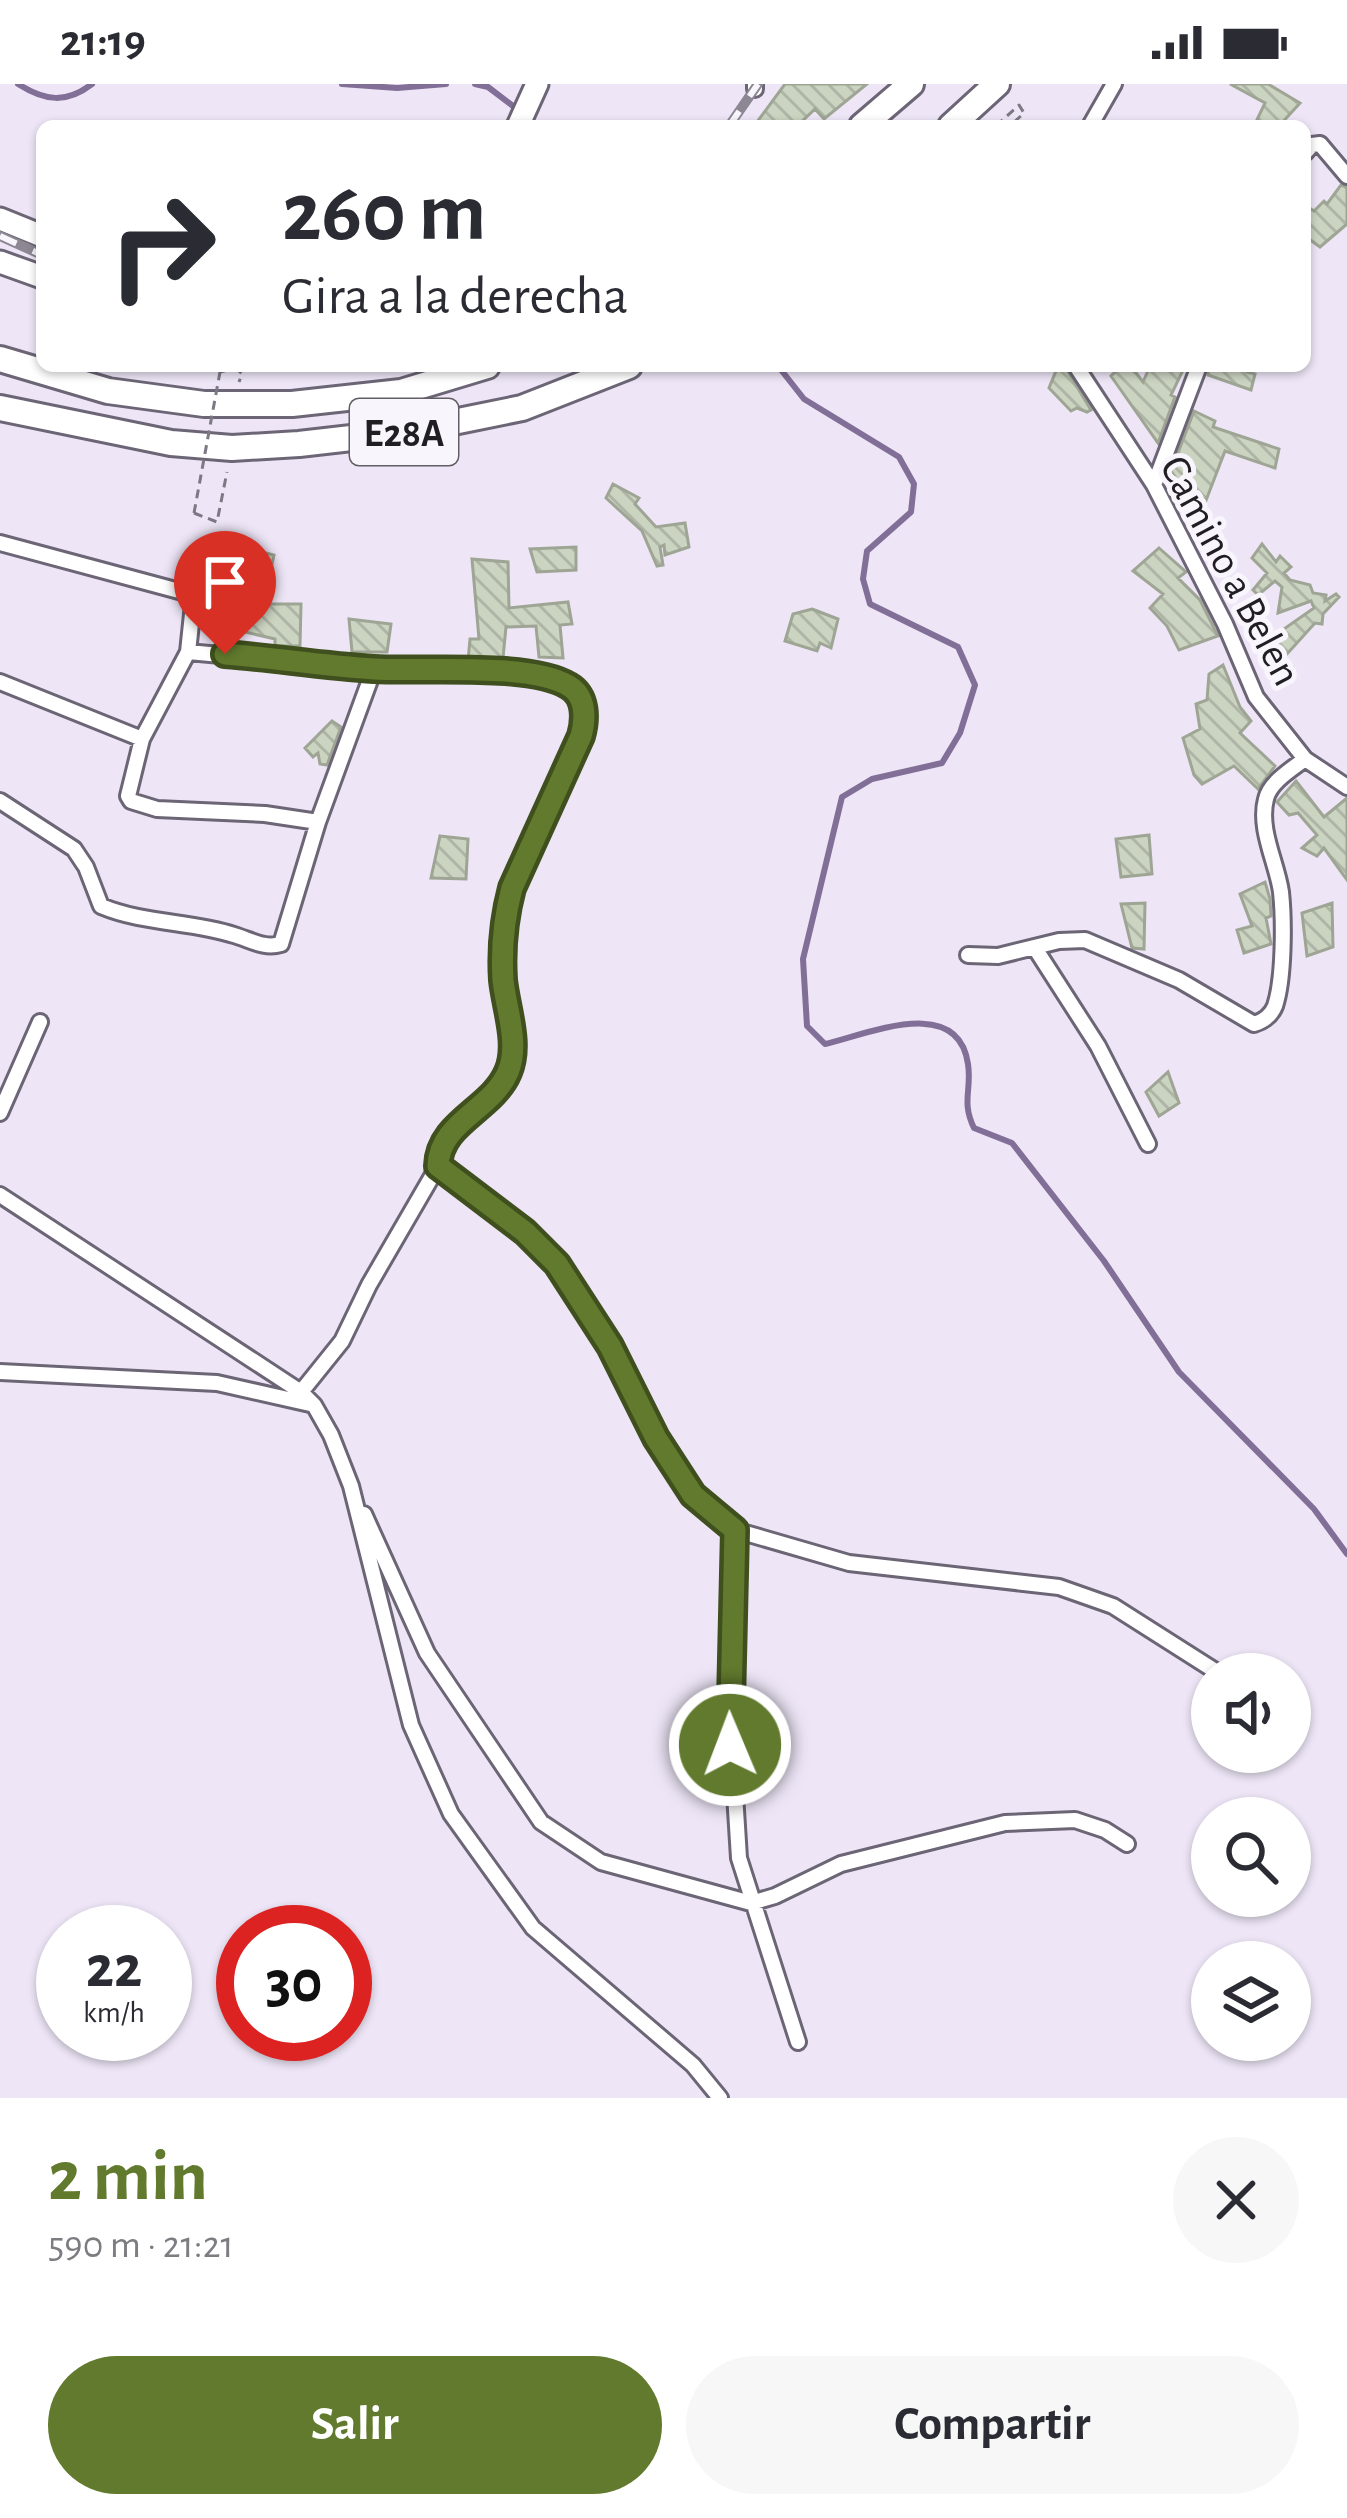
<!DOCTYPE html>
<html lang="es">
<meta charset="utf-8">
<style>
body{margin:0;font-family:"Alegreya Sans",sans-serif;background:#f7f7f7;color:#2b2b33;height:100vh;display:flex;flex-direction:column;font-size:45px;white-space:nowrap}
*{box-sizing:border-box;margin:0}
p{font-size:39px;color:#7c7c81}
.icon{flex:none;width:66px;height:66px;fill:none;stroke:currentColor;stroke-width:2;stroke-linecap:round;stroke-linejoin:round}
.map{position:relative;height:2014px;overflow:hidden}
.sheet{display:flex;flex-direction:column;background:#fff;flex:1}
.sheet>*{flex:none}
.top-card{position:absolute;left:36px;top:36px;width:1275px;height:252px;border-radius:18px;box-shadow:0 3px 9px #0004;background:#fff;color:#2b2b33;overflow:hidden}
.buttons{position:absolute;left:1191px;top:1569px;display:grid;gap:24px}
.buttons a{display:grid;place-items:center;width:120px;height:120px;border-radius:50%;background:#fff;box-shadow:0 3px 9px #0004;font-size:60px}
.speed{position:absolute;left:36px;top:1821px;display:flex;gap:24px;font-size:60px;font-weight:700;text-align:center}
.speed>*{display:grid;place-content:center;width:156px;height:156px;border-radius:50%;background:#fff;box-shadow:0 3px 9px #0004;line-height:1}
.speed small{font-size:30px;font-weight:400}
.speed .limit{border:18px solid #d22;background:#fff;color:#111}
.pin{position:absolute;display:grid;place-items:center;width:102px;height:102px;color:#fff;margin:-123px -51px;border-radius:50% 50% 50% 0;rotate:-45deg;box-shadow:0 0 12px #0007}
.pin .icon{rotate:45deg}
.me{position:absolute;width:132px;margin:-66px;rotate:359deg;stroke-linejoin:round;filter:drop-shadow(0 0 9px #0008)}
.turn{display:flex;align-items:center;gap:42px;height:252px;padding:0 48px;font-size:54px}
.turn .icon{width:156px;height:156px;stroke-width:2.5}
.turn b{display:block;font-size:84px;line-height:102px}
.round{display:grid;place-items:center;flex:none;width:126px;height:126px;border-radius:63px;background:#f7f7f7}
.summary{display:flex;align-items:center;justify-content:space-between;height:204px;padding:0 48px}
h1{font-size:72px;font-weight:700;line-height:90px;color:#617a2d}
.cta{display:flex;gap:24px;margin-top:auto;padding:24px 48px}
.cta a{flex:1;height:138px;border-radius:72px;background:#617a2d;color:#fff;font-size:48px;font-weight:700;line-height:138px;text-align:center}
.cta a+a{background:#f7f7f7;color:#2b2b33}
.status{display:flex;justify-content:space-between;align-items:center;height:84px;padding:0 60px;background:#fff;direction:ltr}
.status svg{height:33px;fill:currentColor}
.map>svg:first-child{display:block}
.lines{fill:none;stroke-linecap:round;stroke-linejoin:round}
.stream{stroke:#826f97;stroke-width:6}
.building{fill:url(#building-back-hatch);stroke:#9ea594;stroke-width:3}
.street-casing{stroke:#6c6575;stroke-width:20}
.secondary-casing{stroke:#6c6575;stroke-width:27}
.highway-casing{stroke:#6c6575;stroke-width:30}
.path{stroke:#7d7883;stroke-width:3;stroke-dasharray:9 6;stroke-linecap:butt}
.street{stroke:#fff;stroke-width:14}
.secondary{stroke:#fff;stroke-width:21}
.highway{stroke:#fff;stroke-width:24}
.rail-casing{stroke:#8c8792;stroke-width:10}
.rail{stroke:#f8f5fc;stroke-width:6;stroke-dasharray:18;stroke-linecap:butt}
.path-bridge{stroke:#7d7883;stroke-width:3;stroke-dasharray:9 6;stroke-linecap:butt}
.route-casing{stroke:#3f4f1d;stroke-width:30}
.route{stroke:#617a2d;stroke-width:21}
.labels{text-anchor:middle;stroke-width:10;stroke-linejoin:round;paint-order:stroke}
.shield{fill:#f8f5fc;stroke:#615e64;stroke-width:3}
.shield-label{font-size:39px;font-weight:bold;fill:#201d23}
.street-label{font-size:42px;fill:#201d23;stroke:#f8f5fc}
</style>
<div class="status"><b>21:19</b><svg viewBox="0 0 49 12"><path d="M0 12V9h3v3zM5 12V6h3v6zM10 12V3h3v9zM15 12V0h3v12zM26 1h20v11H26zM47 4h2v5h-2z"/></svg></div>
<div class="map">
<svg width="1347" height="2014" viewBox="0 0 1347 2014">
<defs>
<pattern id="building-back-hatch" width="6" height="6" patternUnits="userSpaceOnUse" patternTransform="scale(3)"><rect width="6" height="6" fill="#cbd3c1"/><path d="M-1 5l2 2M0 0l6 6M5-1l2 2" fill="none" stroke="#aeb5a6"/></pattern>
</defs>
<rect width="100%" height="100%" fill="#eee6f7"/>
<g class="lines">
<path class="stream" d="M18 0C45 17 66 20 92 0
M342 0 397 4 446 0
M475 0 488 3 517 25
M778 282 804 315 899 373 914 400 911 428 867 467 863 495 870 520 958 563 975 601 960 649 942 679 872 695 842 713 803 875 807 942 825 960C868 950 958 910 968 980 972 1006 961 1017 974 1044L1012 1059 1104 1177 1179 1288 1314 1425 1347 1470"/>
</g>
<path class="building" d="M785 0H867L824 35 815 25 797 42H754Z
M1230 0H1268L1300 19 1279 42H1254L1265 19Z
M1341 101 1347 103V140L1320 163 1305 152V121L1314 127 1324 117 1327 120Z
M1058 282 1065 283 1091 326 1087 328 1077 324 1071 327 1049 304Z
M1121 282H1131L1143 298 1150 282H1185L1171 311 1175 313 1158 359 1111 292Z
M1210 282H1248L1247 288 1255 290 1251 306 1208 291Z
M1194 327 1215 337 1213 343 1279 365 1275 384 1225 367 1205 419 1188 411 1171 387Z
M613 400 639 414 635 420 656 443 685 439 689 463 665 471 664 461 660 463 663 481 657 482 642 447 606 414Z
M1262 460 1276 478 1280 472 1291 483 1284 489 1290 496 1310 501 1313 509 1326 511 1325 517 1336 510 1339 513 1323 530 1322 540 1315 539 1277 581 1263 574 1267 567 1261 561 1314 524 1311 517 1278 529 1282 503 1275 497 1258 511 1253 506 1267 489 1252 474Z
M576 463V486L537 488 530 465Z
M247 464 274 471 263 520H301L300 562H275V555L232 545 240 489 237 476 249 477Z
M1159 464 1186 488 1178 494 1200 516 1218 552 1179 566 1167 542 1150 524 1163 510 1133 487Z
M472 475 508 478 509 524 568 518 572 540 560 541 563 574 539 573 536 542 506 543 503 574 497 578 468 577 470 555H479Z
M812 525 838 535 831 564 820 559 817 567 785 557 793 530Z
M349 535 391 540 387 568H352Z
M1223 581 1240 623 1251 637 1240 649 1275 682 1258 705 1234 682 1202 700 1194 691 1183 654 1200 645 1196 620 1207 616 1209 590Z
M332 637 341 643 327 681 320 680 318 669 313 673 305 664Z
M1296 697 1324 733 1347 714V796L1324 764 1317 772 1302 764 1317 751 1298 729 1289 731 1277 718Z
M1149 751 1152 790 1121 793 1116 755Z
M440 752 468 755 466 795 431 794Z
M1265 798 1270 815 1271 832 1266 834 1271 860 1244 869 1237 846 1252 842 1240 810Z
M1145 819 1144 865 1132 864 1121 820Z
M1332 819 1333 863 1307 872 1302 829Z
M1168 988 1179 1019 1159 1032 1146 1008Z"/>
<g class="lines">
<g class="street-casing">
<path id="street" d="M755 0V5
M1090 42 1114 0
M1305 69 1312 61 1320 60 1347 92
M1076 282 1154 401 1225 540 1256 613 1305 675 1347 703
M1154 401 1199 282
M0 459 194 511 188 568 142 655 128 712 131 717 157 725 265 730 318 738
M188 568 374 585 527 590 575 605C584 621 585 634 581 652L512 804C504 834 501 864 503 896 506 925 520 960 508 988 492 1026 440 1038 438 1082L525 1148 557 1180 610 1262 656 1354 693 1411 735 1446 729 1614 739 1774 798 1958
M0 598 142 655
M0 717 74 765 86 783 101 822C144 840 191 837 234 851 251 856 264 865 281 860L318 738 374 585
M1035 864 1098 962 1148 1060
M968 871 998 872 1059 857 1085 856 1179 896 1254 940C1264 937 1271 932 1275 922 1284 895 1284 837 1281 808 1277 779 1258 745 1266 715 1270 698 1292 685 1305 675
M0 1029 40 938
M0 1111 301 1308 314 1321 331 1351 351 1402 411 1641 451 1730 533 1844 693 1981 720 2014
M0 1288 217 1299 310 1320
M301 1308 342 1257 369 1201 438 1082
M364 1430 427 1569 541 1738 601 1778 751 1819 775 1812 841 1780 1005 1739 1075 1736 1105 1746 1127 1760
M735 1446 849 1479 1059 1503 1113 1522 1220 1590"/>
</g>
<g class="secondary-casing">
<path id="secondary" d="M518 42 537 0
M0 135 42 152
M0 178 42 193"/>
</g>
<g class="highway-casing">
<path id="highway" d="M862 42 911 0
M951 42 997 0
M0 275 108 307 204 320H292L401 308 487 282
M0 324 171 359 232 364 299 360 404 348 522 324 629 282"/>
</g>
<path class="path" d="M996 42 1019 21 1024 29 1010 42
M220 288 236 284 242 290 239 298
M194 429 217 438 227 388"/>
<use href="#street" class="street"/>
<use href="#secondary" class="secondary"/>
<use href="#highway" class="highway"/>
<g class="rail-casing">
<path id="rail" d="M729 42 758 0
M0 152 42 171"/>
</g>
<use href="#rail" class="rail"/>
<path class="path-bridge" d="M194 429 220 288"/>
</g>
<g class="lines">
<g class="route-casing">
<path id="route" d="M225 570C275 574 324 582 374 585 422 588 531 578 569 602 586 612 586 634 581 652L512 804C504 834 501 864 503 896 506 925 520 960 508 988 492 1026 439 1038 438 1082L525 1148 557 1180 610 1262 656 1354 693 1411 735 1446 730 1661"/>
</g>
<use href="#route" class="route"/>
</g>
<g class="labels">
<rect class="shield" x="350" y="315" width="108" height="66" rx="9"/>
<g class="shield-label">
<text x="404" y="362">E28A</text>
</g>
<g class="street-label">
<text transform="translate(1232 486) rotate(62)" y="15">Camino a Belen</text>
</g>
</g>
</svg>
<div class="buttons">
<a><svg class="icon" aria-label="sound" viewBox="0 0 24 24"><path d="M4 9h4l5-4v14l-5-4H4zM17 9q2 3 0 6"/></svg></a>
<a><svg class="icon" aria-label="search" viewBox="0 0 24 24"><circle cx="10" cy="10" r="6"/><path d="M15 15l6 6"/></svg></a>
<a><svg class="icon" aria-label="layers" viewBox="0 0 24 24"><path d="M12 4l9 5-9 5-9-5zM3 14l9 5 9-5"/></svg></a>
</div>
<div class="speed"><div>22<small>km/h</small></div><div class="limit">30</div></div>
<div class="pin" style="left:225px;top:570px;background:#d93025"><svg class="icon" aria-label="arrive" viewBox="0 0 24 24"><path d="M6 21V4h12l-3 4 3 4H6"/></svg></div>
<svg class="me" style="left:730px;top:1661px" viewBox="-20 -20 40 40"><circle r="17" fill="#617a2d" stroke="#fff" stroke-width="3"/><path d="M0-11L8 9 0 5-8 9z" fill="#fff"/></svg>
<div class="top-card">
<div class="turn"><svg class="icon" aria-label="right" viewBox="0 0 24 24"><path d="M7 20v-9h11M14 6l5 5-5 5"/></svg><div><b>260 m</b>Gira a la derecha</div></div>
</div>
</div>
<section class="sheet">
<div class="summary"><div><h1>2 min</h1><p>590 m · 21:21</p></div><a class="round"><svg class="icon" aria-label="close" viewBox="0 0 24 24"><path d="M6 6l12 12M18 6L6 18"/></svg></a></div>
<div class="cta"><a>Salir</a><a>Compartir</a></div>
</section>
